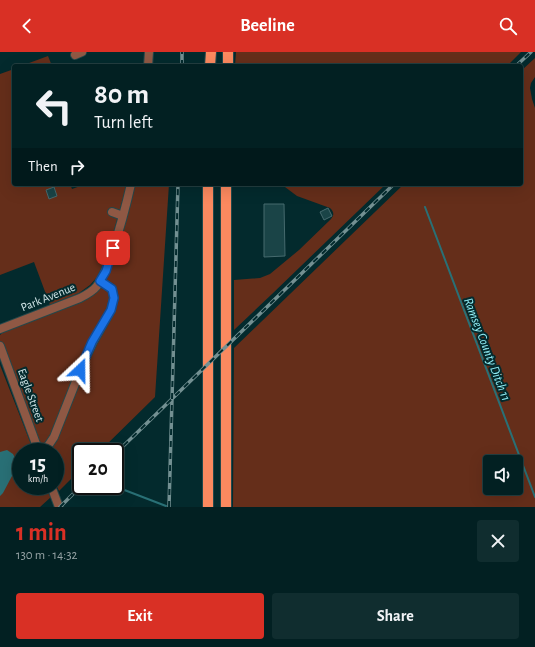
<!DOCTYPE html>
<meta charset="utf-8">
<style>
body{margin:0;font-family:"Alegreya Sans",sans-serif;background:#102d2f;color:#f1f3f6;height:100vh;display:flex;flex-direction:column;font-size:15px;white-space:nowrap}
*{box-sizing:border-box;margin:0}
p{font-size:13px;color:#96a3a5}
.icon{flex:none;width:22px;height:22px;fill:none;stroke:currentColor;stroke-width:2;stroke-linecap:round;stroke-linejoin:round}
.map{position:relative;height:455px;overflow:hidden}
.sheet{display:flex;flex-direction:column;background:#022022;flex:1}
.sheet>*{flex:none}
.hud{position:absolute;left:12px;top:12px;width:511px;height:122px;border-radius:4px;box-shadow:0 4px 16px #0002,0 0 0 1px #233e40;background:#022022;color:#f1f3f6;overflow:hidden}
.fabs{position:absolute;left:483px;top:403px;display:grid;gap:8px}
.fabs a{display:grid;place-items:center;width:40px;height:40px;border-radius:4px;background:#022022;box-shadow:0 4px 16px #0002,0 0 0 1px #233e40;font-size:20px}
.speed{position:absolute;left:12px;top:391px;display:flex;gap:8px;font-size:20px;font-weight:700;text-align:center}
.speed>*{display:grid;place-content:center;width:52px;height:52px;border-radius:50%;background:#022022;box-shadow:0 4px 16px #0002,0 0 0 1px #233e40;line-height:1}
.speed small{font-size:10px;font-weight:400}
.speed .limit{border:2px solid #111;border-radius:6px;background:#fff;color:#111}
.pin{position:absolute;display:grid;place-items:center;width:34px;height:34px;color:#fff;margin:-17px;border-radius:8px;box-shadow:0 2px 6px #0006}
.me{position:absolute;width:44px;margin:-22px;rotate:23deg;stroke-linejoin:round;filter:drop-shadow(0 0 3px #0008)}
.turn{display:flex;align-items:center;gap:14px;height:84px;padding:0 16px;font-size:18px}
.turn .icon{width:52px;height:52px;stroke-width:2.5}
.turn b{display:block;font-size:28px;line-height:34px}
.then{display:flex;align-items:center;height:38px;padding:0 16px;background:#0003;gap:8px;font-size:15px}
.round{display:grid;place-items:center;flex:none;width:42px;height:42px;border-radius:4px;background:#102d2f}
.head{display:flex;align-items:center;justify-content:space-between;height:68px;padding:0 16px}
h1{font-size:24px;font-weight:700;line-height:30px;color:#d93025}
.action{display:flex;gap:8px;margin-top:auto;padding:8px 16px}
.action a{flex:1;height:46px;border-radius:4px;background:#d93025;color:#fff;font-size:16px;font-weight:700;line-height:46px;text-align:center}
.action a+a{background:#102d2f;color:#f1f3f6}
header{display:flex;justify-content:space-between;align-items:center;height:52px;padding:0 16px;background:#d93025;color:#fff;font-size:18px;font-weight:700}
.map>svg:first-child{display:block}
.green{fill:#652e1a;fill-rule:evenodd}
.water{fill:#297076}
.lines{fill:none;stroke-linecap:round;stroke-linejoin:round}
.stream{stroke:#297076;stroke-width:2}
.building{fill:#1a4447;stroke:#466a6e}
.minor-casing{stroke:#24484b;stroke-width:10}
.major-casing{stroke:#24484b;stroke-width:12}
.minor{stroke:#8f5844;stroke-width:8}
.major{stroke:#fb895f;stroke-width:10}
.rail-casing{stroke:#739092;stroke-width:3.5}
.rail{stroke:#032a2d;stroke-width:2;stroke-dasharray:6;stroke-linecap:butt}
.route-casing{stroke:#114b97;stroke-width:10}
.route{stroke:#1a73e8;stroke-width:7}
.labels{text-anchor:middle;stroke-width:4;stroke-linejoin:round;paint-order:stroke}
.street-label{font-size:12px;fill:#d1e5e7;stroke:#032a2d}
.water-label{font-size:13px;font-style:italic;fill:#93eff7;stroke:#032a2d}
</style>
<header><svg class="icon" aria-label="back" viewBox="0 0 24 24"><path d="M15 5l-7 7 7 7"/></svg>Beeline<svg class="icon" aria-label="search" viewBox="0 0 24 24"><circle cx="10" cy="10" r="6"/><path d="M15 15l6 6"/></svg></header>
<div class="map">
<svg width="535" height="455" viewBox="0 0 535 455">
<rect width="100%" height="100%" fill="#032a2d"/>
<path class="green" d="M236 0H521L507 14H235Z
M48 4 52 14H21Z
M535 6V25L531 31 530 36 532 47 535 56V455H233L234 296 404 132H521V19ZM490 410H516V436H490Z
M14 17V132H70L72 137 86 132H127L106 207 98 224 90 233 79 241 50 253 34 210 0 223V22Z
M135 132H169L155 345 99 400H81V417L59 439 55 430V400H43L0 289V283L3 280 81 250 93 243 101 235 123 179Z
M281 132H386L272 242 234 278V228L260 226 270 222 299 198 329 169C334 164 335 161 330 156L297 144Z
M0 313 34 400H21V434H47L51 445 40 455H0Z"/>
<path class="water" d="M7 398 13 402 15 406V414L21 413V418L12 424 3 441 0 444V400Z"/>
<g class="lines">
<path class="stream" d="M425 155 535 445
M79 419 81 420
M114 434 166 454"/>
</g>
<path class="building" d="M54 135 57 144 49 147 46 138Z
M264 152H284L285 204 264 205Z
M328 156 332 164 324 168 320 160Z"/>
<g class="lines">
<g class="minor-casing">
<path id="minor" d="M75 3 82 0
M148 14 149 0
M112 160 123 164
M0 277 80 246C86 243 93 239 97 234 105 223 109 209 113 197 120 176 126 154 131 132
M0 294 39 400
M44 400 54 385 84 309 93 290 111 258 114 246 112 237 100 229
M51 434 59 455"/>
</g>
<g class="major-casing">
<path id="major" d="M210 14 211 0
M228 14V0
M208 132V455
M226 455V132"/>
</g>
<use href="#minor" class="minor"/>
<use href="#major" class="major"/>
<g class="rail-casing">
<path id="rail" d="M182 14V0
M516 14 531 0
M115 402 394 132
M60 455 81 434
M169 455 178 132"/>
</g>
<use href="#rail" class="rail"/>
</g>
<g class="lines">
<g class="route-casing">
<path id="route" d="M80 318 92 290 111 258 114 246 112 237 100 229 106 219 113 196"/>
</g>
<use href="#route" class="route"/>
</g>
<g class="labels">
<g class="street-label">
<text transform="translate(48 245) rotate(-22)" y="4">Park Avenue</text>
<text transform="translate(31 343) rotate(70)" y="4">Eagle Street</text>
</g>
<g class="water-label">
<text transform="translate(488 297) rotate(69)" y="5">Ramsey County Ditch 11</text>
</g>
</g>
</svg>
<div class="fabs">
<a><svg class="icon" aria-label="sound" viewBox="0 0 24 24"><path d="M4 9h4l5-4v14l-5-4H4zM17 9q2 3 0 6"/></svg></a>
</div>
<div class="speed"><div>15<small>km/h</small></div><div class="limit">20</div></div>
<div class="pin" style="left:113px;top:196px;background:#d93025"><svg class="icon" aria-label="arrive" viewBox="0 0 24 24"><path d="M6 21V4h12l-3 4 3 4H6"/></svg></div>
<svg class="me" style="left:80px;top:318px" viewBox="-20 -20 40 40"><path d="M0-17L14 15 0 8-14 15z" fill="#1a73e8" stroke="#fff" stroke-width="4"/></svg>
<div class="hud">
<div class="turn"><svg class="icon" aria-label="left" viewBox="0 0 24 24"><path d="M17 20v-9H6M10 6l-5 5 5 5"/></svg><div><b>80 m</b>Turn left</div></div>
<div class="then">Then<svg class="icon" aria-label="right" viewBox="0 0 24 24"><path d="M7 20v-9h11M14 6l5 5-5 5"/></svg></div>
</div>
</div>
<section class="sheet">
<div class="head"><div><h1>1 min</h1><p>130 m · 14:32</p></div><a class="round"><svg class="icon" aria-label="close" viewBox="0 0 24 24"><path d="M6 6l12 12M18 6L6 18"/></svg></a></div>
<div class="action"><a>Exit</a><a>Share</a></div>
</section>
